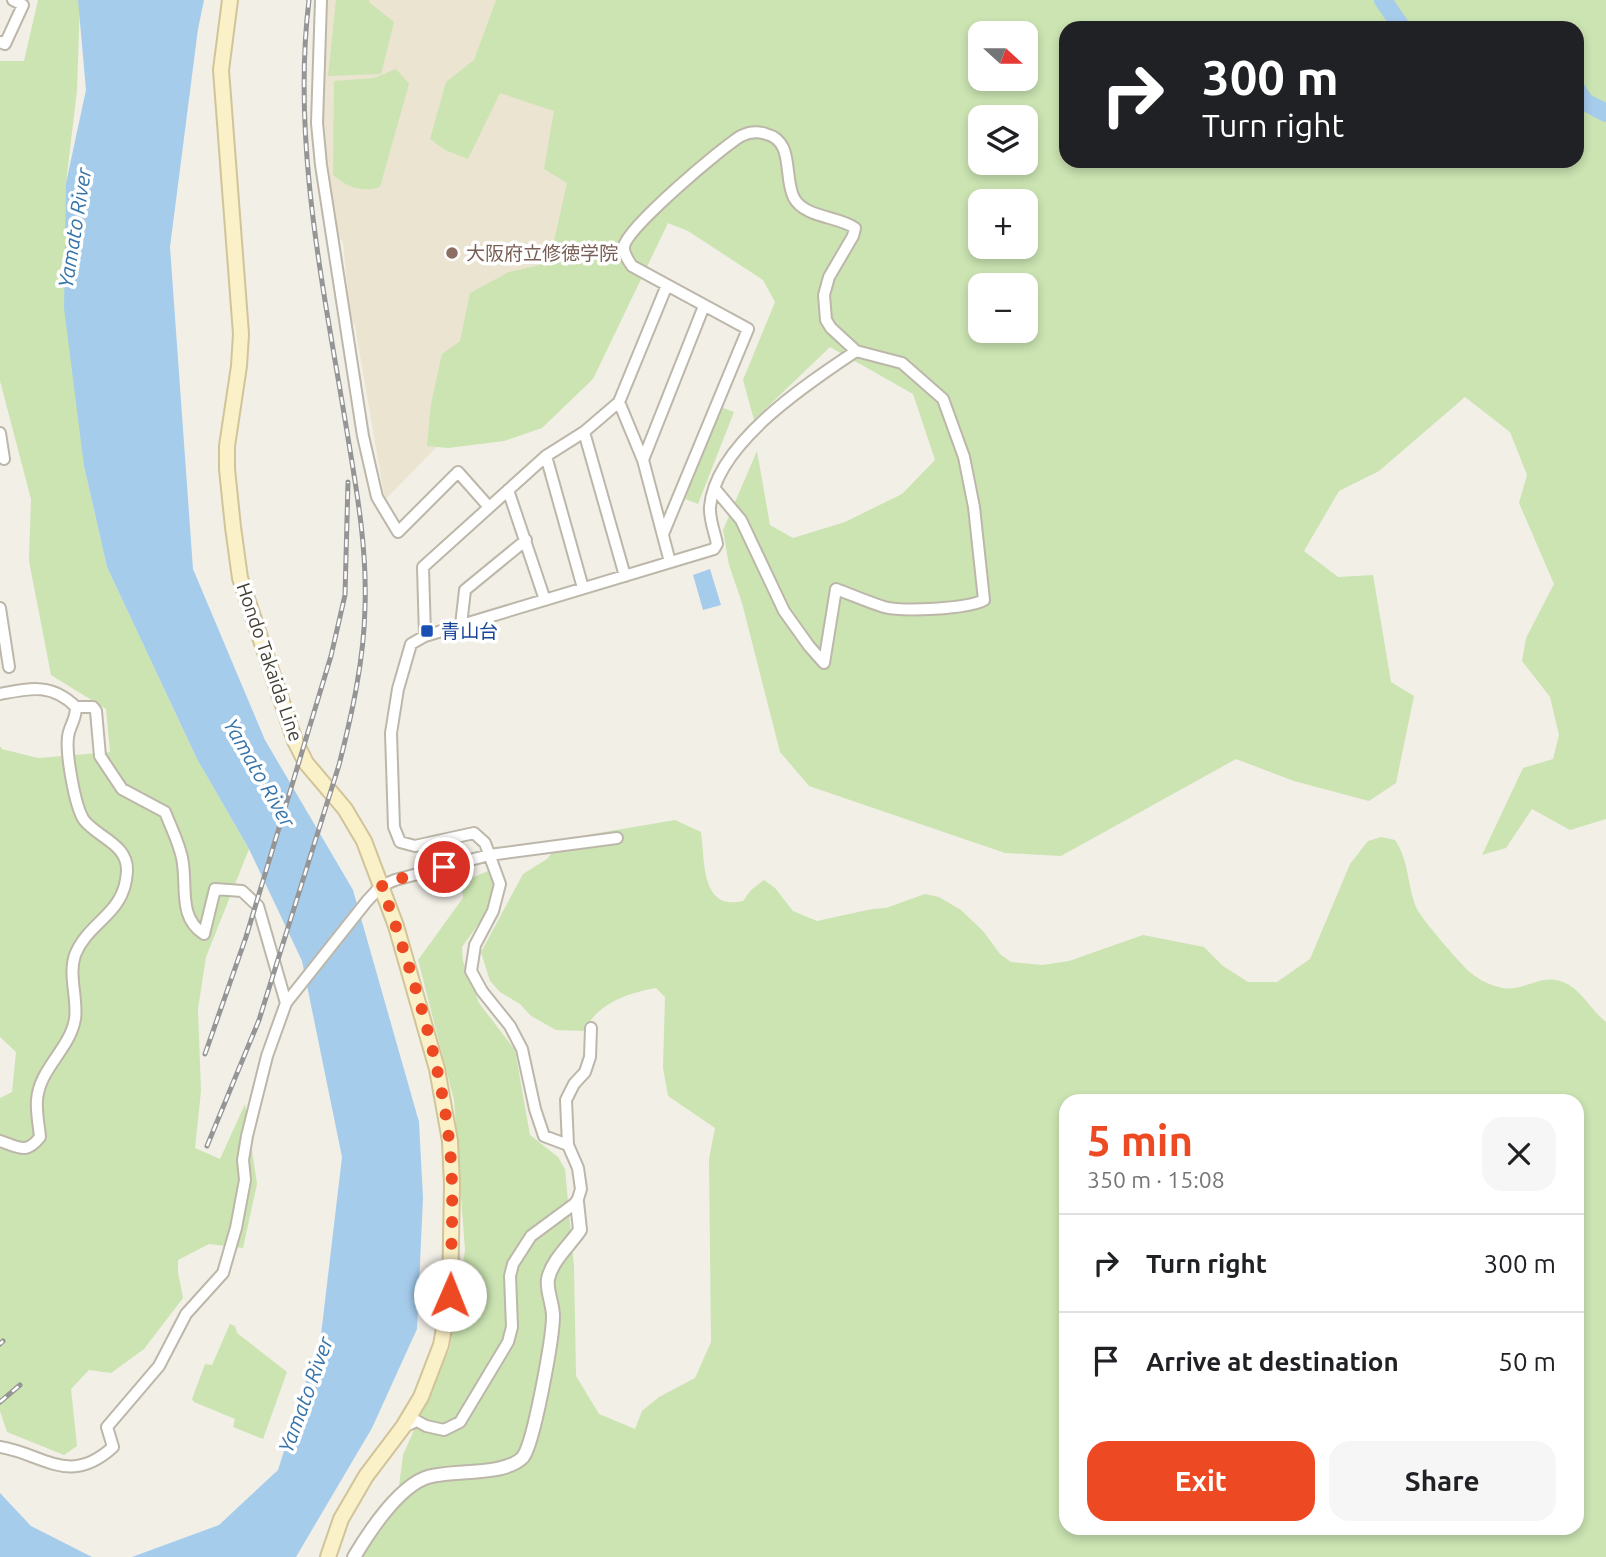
<!DOCTYPE html>
<meta charset="utf-8">
<style>
body{margin:0;font-family:Ubuntu,"Noto Sans JP",sans-serif;background:#f6f6f6;color:#202124;height:100vh;display:flex;flex-direction:column;font-size:26px;white-space:nowrap}
*{box-sizing:border-box;margin:0}
p{font-size:23px;color:#757577}
.icon{flex:none;width:38px;height:38px;fill:none;stroke:currentColor;stroke-width:2;stroke-linecap:round;stroke-linejoin:round}
.map{position:relative;flex:1;overflow:hidden}
.details{position:absolute;left:1059px;top:1094px;width:525px;height:441px;display:flex;flex-direction:column;background:#fff;border-radius:21px;box-shadow:0 4px 10px #0003}
.details>*{flex:none}
.top-card{position:absolute;left:1059px;top:21px;width:525px;height:147px;border-radius:21px;box-shadow:0 4px 10px #0003;background:#202124;color:#fff;overflow:hidden}
.needle{width:46px;rotate:111deg}
.tools{position:absolute;left:968px;top:21px;display:grid;gap:14px}
.tools a{display:grid;place-items:center;width:70px;height:70px;border-radius:14px;background:#fff;box-shadow:0 4px 10px #0003;font-size:35px}
.pin{position:absolute;display:grid;place-items:center;width:60px;height:60px;color:#fff;margin:-30px;border:4px solid #fff;border-radius:50%;box-shadow:0 2px 7px #0007}
.me{position:absolute;width:77px;margin:-38px;rotate:1deg;stroke-linejoin:round;filter:drop-shadow(0 0 5px #0008)}
.turn{display:flex;align-items:center;gap:24px;height:147px;padding:0 28px;font-size:32px}
.turn .icon{width:91px;height:91px;stroke-width:2.5}
.turn b{display:block;font-size:49px;line-height:60px}
.round{display:grid;place-items:center;flex:none;width:74px;height:74px;border-radius:21px;background:#f6f6f6}
.summary{display:flex;align-items:center;justify-content:space-between;height:119px;padding:0 28px}
h1{font-size:42px;font-weight:700;line-height:52px;color:#ed4a23}
.action{display:flex;gap:14px;margin-top:auto;padding:14px 28px}
.action a{flex:1;height:80px;border-radius:21px;background:#ed4a23;color:#fff;font-size:28px;font-weight:700;line-height:80px;text-align:center}
.action a+a{background:#f6f6f6;color:#202124}
ul{padding:0;list-style:none}
li{display:flex;align-items:center;gap:21px;height:98px;padding:0 28px;border-top:2px solid #e0e0e0}
li div{flex:1}
li b{display:block;font-size:26px}
li em{font-style:normal}
.map>svg:first-child{display:block}
.education{fill:#ebe4d1}
.green{fill:#cbe4b2;fill-rule:evenodd}
.water{fill:#a6ccec}
.lines{fill:none;stroke-linecap:round;stroke-linejoin:round}
.river{stroke:#a6ccec;stroke-width:18}
.minor-casing{stroke:#bdb7aa;stroke-width:14}
.tertiary-casing{stroke:#bdb7aa;stroke-width:16}
.secondary-casing{stroke:#d0c498;stroke-width:18}
.minor{stroke:#fff;stroke-width:10}
.tertiary{stroke:#fff;stroke-width:12}
.secondary{stroke:#fbf1c8;stroke-width:14}
.rail-casing{stroke:#959595;stroke-width:5}
.rail{stroke:#fff;stroke-width:2.5;stroke-dasharray:8;stroke-linecap:butt}
.route{stroke:#ed4a23;stroke-width:12;stroke-dasharray:0 21.6}
.education-dot{fill:#8d6e63;stroke:#fff;stroke-width:2.5}
.transit-dot{fill:#1a4fb4;stroke:#fff;stroke-width:2.5}
.labels{text-anchor:middle;stroke-width:7;stroke-linejoin:round;paint-order:stroke}
.education-label{font-size:19px;fill:#785e54;stroke:#fff;text-anchor:start}
.transit-label{font-size:19px;fill:#164399;stroke:#fff;text-anchor:start}
.street-label{font-size:19px;fill:#454036;stroke:#fff}
.water-label{font-size:21px;font-style:italic;fill:#3674aa;stroke:#fff}
</style>
<div class="map">
<svg width="1606" height="1557" viewBox="0 0 1606 1557">
<rect width="100%" height="100%" fill="#f2efe7"/>
<path class="education" d="M327 0H622L556 265 451 432 385 500 355 326 350 317 343 241 332 236 322 133Z"/>
<path class="green" d="M38 0H80L77 90 66 183 84 466 107 567 197 759 249 849 206 957 198 1009 201 1091 195 1148 220 1159 245 1104 257 1184 243 1248 209 1244 178 1260V1272L183 1298 144 1349 111 1373 89 1370 71 1389 77 1446 64 1455 7 1432 0 1411V1098L12 1092 16 1052 0 1037V746L2 749 38 758 110 752 106 709 51 675 29 561 31 499 0 381V61H24Z
M336 0H369L370 3 394 22 381 74 328 76Z
M496 0H1606V819L1570 830 1532 809 1506 848 1482 855 1523 768 1553 759 1559 735 1550 697 1522 661 1526 638 1554 584 1519 503 1527 475 1510 432 1465 397 1379 471 1339 491 1304 551 1338 577 1373 575 1391 682 1414 696 1396 783 1369 801 1294 781 1236 759 1061 856 1005 853 809 786 780 752 742 603 729 565 723 530 757 451 770 525 793 538 845 522 902 494 935 460 913 394 830 347 754 420 743 380 775 302 763 280 688 231 668 223 593 379 542 428 504 441 448 448 427 446 431 404 442 354 460 341 470 293 509 272 545 264 555 237 567 183 544 169 554 111 500 93 468 159 445 150 430 139 446 82 474 60ZM1066 28H1577V161H1066ZM980 33H1026V79H980ZM980 117H1026V163H980ZM980 201H1026V247H980ZM980 285H1026V331H980Z
M396 69 409 84 380 187C361 193 348 187 333 175L334 81 374 78Z
M721 407 734 412 698 504 685 499Z
M675 820 701 832C705 862 701 911 743 901L751 890 764 880 775 888 793 911 817 921 872 909 886 908 925 894 939 897 961 910 983 931 1000 954 1011 962 1042 965 1069 961 1143 935 1204 947 1223 966 1248 982H1277L1310 959 1350 864 1368 841 1381 837 1395 840C1409 860 1407 884 1416 907 1419 916 1462 966 1471 973 1477 978 1487 984 1495 986 1525 997 1542 966 1572 987 1585 996 1593 1012 1606 1022V1557H360L396 1510 403 1455 450 1348 465 1250 454 1100 418 960 463 898 462 882 488 871 494 883 487 912 462 947 463 961 479 1003 515 1050 530 1135 558 1157 565 1169 574 1267 576 1376 599 1414 635 1429 642 1411 659 1397 695 1378 711 1342 709 1159 715 1128 668 1096 663 1068 665 997 656 988C627 993 597 1004 584 1031L556 1030 531 1016 520 1004 500 992 490 981 481 952 523 874 547 859 556 848 569 838ZM1066 1101H1577V1528H1066Z
M230 1324 235 1326 237 1333 287 1372 263 1439 233 1427 235 1419 194 1402 192 1399 205 1364 212 1365Z"/>
<path class="water" d="M78 0H204L198 29 170 247 193 569 265 740 353 890 419 1122 423 1198 417 1329 372 1428 296 1557H132L219 1525 278 1470 321 1335 342 1157 302 961 249 849 197 759 107 567 84 466 64 308 66 183 86 90Z
M710 569 721 605 703 610 693 575Z
M0 1493 31 1526 92 1557H0Z"/>
<g class="lines">
<path class="river" d="M1383 0 1402 28
M1577 90 1585 102 1606 113"/>
<g class="minor-casing">
<path id="minor" d="M321 0 317 123 321 165 363 436 377 497 398 532 458 472 489 507
M0 42 5 44 23 5 13 0
M619 402 643 460 670 562
M584 432 625 576
M0 433 4 459
M546 456 583 588
M643 460 704 306
M508 490 545 600
M663 534 748 329 632 266C628 260 623 253 624 246 629 226 721 148 741 136 749 132 757 131 766 134 795 141 783 177 794 198 805 218 838 216 855 228L853 236 829 277 824 295 826 320 831 328 856 351 902 363 943 399 964 457 974 507 984 600C967 609 903 612 884 607 868 602 852 595 836 589L824 663 809 646 784 611 741 520 715 489
M0 608 9 667
M461 625 465 590 526 540
M425 636 423 567 546 456 584 432 619 402 667 285
M0 694C31 688 52 683 76 707 76 718 72 722 69 732 64 748 75 807 84 820 98 838 128 844 127 871 125 915 89 920 75 955 68 975 78 999 75 1019 70 1049 39 1069 37 1100 36 1112 39 1126 40 1137 26 1155 19 1147 0 1141
M76 707H93L96 711 100 756 122 789 165 812C171 827 179 843 182 858 188 885 177 917 204 934L215 889 242 891 258 906 286 1003
M568 1145 566 1100 574 1084 585 1072 590 1057 591 1028
M403 1427 417 1421 426 1426 444 1430 460 1422 508 1342 512 1327 510 1276 513 1264 531 1236 577 1202 581 1189 578 1168 568 1145 544 1136 535 1109 522 1049 510 1026 482 991 471 971 475 945 493 911 500 884 485 843 474 833 415 846 400 842 394 827 391 733 398 689 411 644 425 636 714 549 717 544C715 533 709 519 710 507 715 444 808 383 856 351
M0 1447C44 1454 69 1487 113 1447L107 1427 159 1366 186 1314 223 1273 236 1228 245 1180 243 1160 247 1136 267 1056 286 1003 367 901 381 886 395 880 489 855 617 838"/>
</g>
<g class="tertiary-casing">
<path id="tertiary" d="M354 1557C369 1532 397 1489 425 1478 448 1469 505 1477 523 1457 534 1443 553 1337 553 1316 553 1304 546 1290 548 1279 552 1260 570 1245 580 1230L577 1202"/>
</g>
<g class="secondary-casing">
<path id="secondary" d="M230 0 221 70 241 334 239 366 227 446V469L233 527 240 578 295 741 306 763 345 809 364 841 396 926 437 1069 450 1141 452 1185 450 1295 441 1345 421 1397 403 1427 366 1476 341 1519 328 1557"/>
</g>
<use href="#minor" class="minor"/>
<use href="#tertiary" class="tertiary"/>
<use href="#secondary" class="secondary"/>
<g class="rail-casing">
<path id="rail" d="M205 1054 246 937 331 656 345 595 348 482
M207 1146 259 1020 339 765C352 714 364 660 365 607 367 552 358 498 349 444 326 299 291 147 309 0
M0 1344 3 1341
M0 1402 20 1385"/>
</g>
<use href="#rail" class="rail"/>
</g>
<g class="lines">
<path class="route" d="M444 867 395 880 382 886C409 964 440 1057 449 1140 455 1191 451 1244 450 1295"/>
</g>
<circle class="education-dot" cx="452" cy="253" r="7"/>
<rect class="transit-dot" x="420" y="624" width="14" height="14" rx="3.5"/>
<g class="labels">
<g class="education-label">
<text x="466" y="260">大阪府立修徳学院</text>
</g>
<g class="transit-label">
<text x="441" y="638">青山台</text>
</g>
<g class="street-label">
<text transform="translate(270 662) rotate(71)" y="7">Hondo Takaida Line</text>
</g>
<g class="water-label">
<text transform="translate(75 228) rotate(-81)" y="7">Yamato River</text>
<text transform="translate(259 773) rotate(60)" y="7">Yamato River</text>
<text transform="translate(306 1395) rotate(-70)" y="7">Yamato River</text>
</g>
</g>
</svg>
<div class="tools">
<a><svg class="needle" viewBox="-14 -14 28 28"><path d="M0-13l5 13h-10z" fill="#e53935"/><path d="M0 13l5-13h-10z" fill="#757577"/></svg></a>
<a><svg class="icon" aria-label="layers" viewBox="0 0 24 24"><path d="M12 4l9 5-9 5-9-5zM3 14l9 5 9-5"/></svg></a>
<a>+</a>
<a>−</a>
</div>
<div class="pin" style="left:444px;top:867px;background:#d93025"><svg class="icon" aria-label="arrive" viewBox="0 0 24 24"><path d="M6 21V4h12l-3 4 3 4H6"/></svg></div>
<svg class="me" style="left:450px;top:1295px" viewBox="-20 -20 40 40"><circle r="19" fill="#fff"/><path d="M0-13L10 11 0 6-10 11z" fill="#ed4a23"/></svg>
<div class="top-card">
<div class="turn"><svg class="icon" aria-label="right" viewBox="0 0 24 24"><path d="M7 20v-9h11M14 6l5 5-5 5"/></svg><div><b>300 m</b>Turn right</div></div>
</div>
<section class="details">
<div class="summary"><div><h1>5 min</h1><p>350 m · 15:08</p></div><a class="round"><svg class="icon" aria-label="close" viewBox="0 0 24 24"><path d="M6 6l12 12M18 6L6 18"/></svg></a></div>
<ul>
<li><svg class="icon" aria-label="right" viewBox="0 0 24 24"><path d="M7 20v-9h11M14 6l5 5-5 5"/></svg><div><b>Turn right</b></div><em>300 m</em></li>
<li><svg class="icon" aria-label="arrive" viewBox="0 0 24 24"><path d="M6 21V4h12l-3 4 3 4H6"/></svg><div><b>Arrive at destination</b></div><em>50 m</em></li>
</ul>
<div class="action"><a>Exit</a><a>Share</a></div>
</section>
</div>
